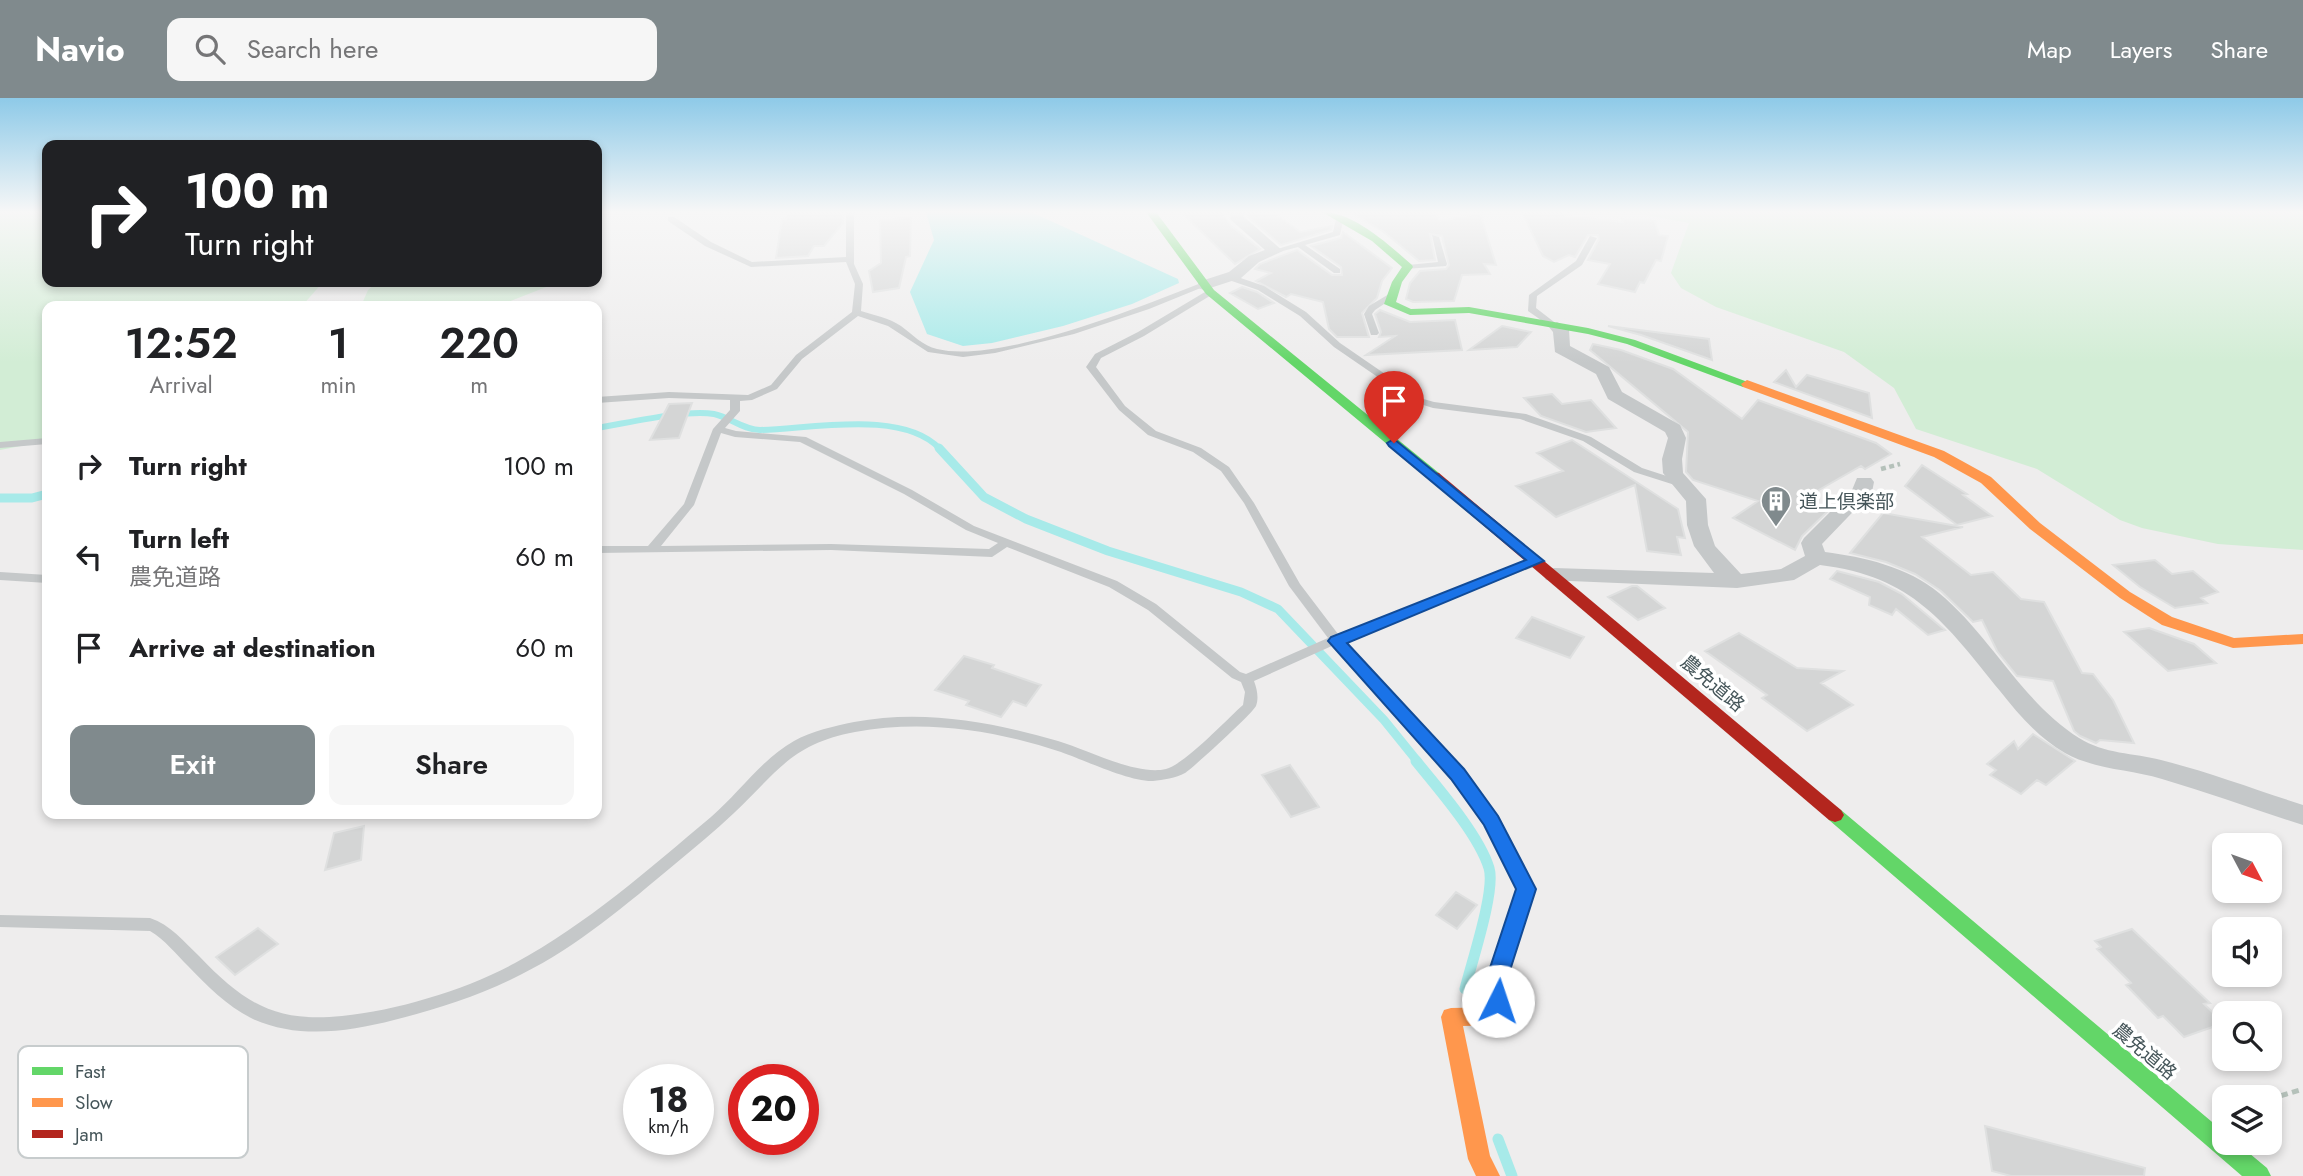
<!DOCTYPE html>
<meta charset="utf-8">
<style>
body{margin:0;font-family:Jost,"Noto Sans JP",sans-serif;background:#f6f6f6;color:#202124;height:100vh;display:flex;flex-direction:column;font-size:26px;white-space:nowrap}
*{box-sizing:border-box;margin:0}
p{font-size:23px;color:#757577}
.icon{flex:none;width:38px;height:38px;fill:none;stroke:currentColor;stroke-width:2;stroke-linecap:round;stroke-linejoin:round}
.map{position:relative;flex:1;overflow:hidden}
.sheet{position:absolute;left:42px;top:203px;width:560px;height:518px;display:flex;flex-direction:column;background:#fff;border-radius:14px;box-shadow:0 4px 10px #0003}
.sheet>*{flex:none}
.guide{position:absolute;left:42px;top:42px;width:560px;height:147px;border-radius:14px;box-shadow:0 4px 10px #0003;background:#202124;color:#fff;overflow:hidden}
.needle{width:46px;rotate:131deg}
.controls{position:absolute;left:2212px;top:735px;display:grid;gap:14px}
.controls a{display:grid;place-items:center;width:70px;height:70px;border-radius:14px;background:#fff;box-shadow:0 4px 10px #0003;font-size:35px}
.speed{position:absolute;left:623px;top:966px;display:flex;gap:14px;font-size:35px;font-weight:700;text-align:center}
.speed>*{display:grid;place-content:center;width:91px;height:91px;border-radius:50%;background:#fff;box-shadow:0 4px 10px #0003;line-height:1}
.speed small{font-size:18px;font-weight:400}
.speed .limit{border:10px solid #d22;background:#fff;color:#111}
.pin{position:absolute;display:grid;place-items:center;width:60px;height:60px;color:#fff;margin:-72px -30px;border-radius:50% 50% 50% 0;rotate:-45deg;box-shadow:0 0 7px #0007}
.pin .icon{rotate:45deg}
.me{position:absolute;width:77px;margin:-38px;rotate:4deg;stroke-linejoin:round;filter:drop-shadow(0 0 5px #0008)}
.turn{display:flex;align-items:center;gap:24px;height:147px;padding:0 28px;font-size:32px}
.turn .icon{width:91px;height:91px;stroke-width:2.5}
.turn b{display:block;font-size:49px;line-height:60px}
.eta{display:flex;justify-content:space-evenly;align-items:center;height:119px;text-align:center}
.eta b{font-size:42px;font-weight:600;line-height:49px}
.button{display:flex;gap:14px;margin-top:auto;padding:14px 28px}
.button a{flex:1;height:80px;border-radius:14px;background:#808a8d;color:#fff;font-size:28px;font-weight:600;line-height:80px;text-align:center}
.button a+a{background:#f6f6f6;color:#202124}
ul{padding:0;list-style:none}
li{display:flex;align-items:center;gap:21px;height:91px;padding:0 28px}
li div{flex:1}
li b{display:block;font-size:26px}
li em{font-style:normal}
header{display:flex;align-items:center;gap:42px;box-sizing:border-box;height:98px;padding:0 35px;background:#808a8d;color:#fff}
header strong{font-size:33px}
nav{display:flex;gap:38px;margin-inline-start:auto;font-size:24px}
.search{width:490px;height:63px;background:#f6f6f6;display:flex;align-items:center;gap:18px;box-sizing:border-box;padding:0 24px;border-radius:14px;color:#757577;font-size:26px}
.map>svg:first-child{display:block}
.green{fill:#d2edd5}
.water{fill:#a7eae9}
.lines{fill:none;stroke-linecap:round;stroke-linejoin:round}
.stream-far2{stroke:#a7eae9;stroke-width:6}
.stream-far1{stroke:#a7eae9;stroke-width:9}
.stream{stroke:#a7eae9;stroke-width:11}
.building{fill:#d4d5d5;stroke:#dfe0e0;stroke-width:2}
.path-far1{stroke:#b5c1ba;stroke-width:4.5;stroke-dasharray:5 3.5;stroke-linecap:butt}
.path{stroke:#b5c1ba;stroke-width:5;stroke-dasharray:7 4.5;stroke-linecap:butt}
.lane{fill:#c5c8c9;fill-rule:evenodd}
.street{fill:#c5c8c9;fill-rule:evenodd}
.fast{fill:#63d668;fill-rule:evenodd}
.slow{fill:#ff974d;fill-rule:evenodd}
.jam{fill:#b3261e;fill-rule:evenodd}
.route{fill:#1a73e8;stroke:#114b97;stroke-width:2}
.labels{text-anchor:middle;stroke-width:7;stroke-linejoin:round;paint-order:stroke}
.poi-label{font-size:19px;fill:#455559;stroke:#fff;text-anchor:start}
.street-label{font-size:19px;fill:#455559;stroke:#fff}
.key{fill:#fff;stroke:#c7cccd;stroke-width:2}
.key-label{font-size:19px;fill:#455559}
</style>
<header>
<strong>Navio</strong>
<div class="search"><svg class="icon" aria-label="search" viewBox="0 0 24 24"><circle cx="10" cy="10" r="6"/><path d="M15 15l6 6"/></svg>Search here</div>
<nav><a>Map</a><a>Layers</a><a>Share</a></nav>
</header>
<div class="map">
<svg width="2303" height="1078" viewBox="0 0 2303 1078">
<rect width="100%" height="100%" fill="#eeeded"/>
<path class="green" d="M0 114H47V184H323L302 208H47V343L0 352Z
M1629 114H2303V452L2218 446 2142 430 2120 422 2037 371 1916 331 1894 290 1844 254 1716 209 1681 190 1671 175 1689 125Z
M377 184H559L498 208H361L368 192Z"/>
<path class="water" d="M926 114H1031L1178 181 1179 185 1132 206 1063 228 992 245 963 248 927 236 910 194 934 142Z"/>
<g class="lines">
<path class="stream-far2" d="M597 330C628 325 686 311 714 316 729 319 744 332 760 332 810 331 903 311 940 351"/>
<path class="stream-far1" d="M939 350 984 399 1026 421 1108 453 1241 494 1278 511 1384 622 1418 664
M0 400H32L47 396"/>
<path class="stream" d="M1416 663C1438 690 1479 737 1489 770 1496 792 1471 866 1465 891
M1498 1041 1512 1078"/>
</g>
<path class="building" d="M788 114H843V125L824 148H814L808 158 776 160 782 121H786Z
M1181 114H1222L1230 127 1260 151 1235 166Z
M1248 114 1276 116 1300 134 1332 128 1331 132 1281 147 1247 118Z
M1350 114H1434L1440 123 1480 115 1496 167 1484 166 1490 176 1462 177 1454 203 1413 204 1406 201 1410 185 1420 173 1446 171 1449 167 1442 138 1430 136 1435 162 1419 163 1384 134Z
M1522 114H1561L1566 118 1623 124 1622 121 1655 123 1659 137 1668 138 1661 163 1656 162 1644 185 1640 184 1635 194 1598 186 1610 166 1588 162 1599 141 1598 137H1588L1575 159 1569 157 1554 164 1543 158Z
M911 119 910 158 906 159 899 190 873 194 869 173 881 165 880 123Z
M1343 134 1392 170 1382 183 1377 200 1362 215 1369 239H1337L1329 231 1323 204 1291 196 1286 199 1256 183 1271 175 1255 171 1260 166 1297 152 1332 177H1342L1341 169 1311 148 1341 140Z
M1242 189 1257 194 1274 205 1258 211 1230 195Z
M1380 212 1410 224 1455 222 1462 252 1366 257 1395 238 1379 239 1381 234 1375 216Z
M1502 228 1531 234 1517 249 1469 252Z
M1608 228 1709 241 1712 262 1641 237Z
M1593 246 1621 252 1673 271 1742 321 1758 302 1876 345 1891 356 1865 371 1861 368 1805 400 1828 413 1802 438 1795 452 1733 420 1758 403 1693 382 1686 374 1688 334 1590 252Z
M1786 272 1796 289 1807 277 1869 295 1872 320 1774 284Z
M1552 296 1562 306 1591 302 1616 330 1586 334 1541 318 1524 300Z
M692 305 679 340 650 342 669 306Z
M1572 342 1678 411 1685 440 1677 439 1681 457 1647 453 1635 387 1556 419 1516 388 1563 373 1537 355Z
M1922 367 1967 396 1963 397 1992 418 1957 427 1905 388Z
M1883 415 1963 429 1922 439 1971 477 1993 474 2021 501 2044 504 2082 575 2093 576 2113 602 2134 645 2100 642 2096 645 2080 638 2074 633 2053 583 2017 578 1997 553 1982 522 1973 524 1941 493 1915 476 1886 464 1850 455Z
M2155 462 2172 476 2193 473 2218 494 2201 500 2207 505 2175 510 2140 489 2113 467Z
M1837 473 1879 484 1902 496 1945 532 1928 537 1896 511 1892 517 1869 507 1870 499 1830 481Z
M1632 488H1637L1665 510 1638 522 1608 499Z
M1532 519 1584 539 1570 560 1516 540Z
M2149 530 2194 546 2216 565 2168 573 2124 534Z
M1739 535 1797 570 1843 573 1821 585 1853 607 1807 633 1762 600 1767 597 1705 553Z
M964 558 994 567 992 570 1041 587 1026 608 1013 603 1001 619 966 607 969 603 935 592Z
M2033 636 2075 663 2046 687 2037 682 2021 696 1990 677 1996 672 1987 666 2014 643 2018 651Z
M1290 667 1319 709 1291 719 1262 677Z
M364 728 361 762 325 772 334 735Z
M1456 794 1477 807 1457 831 1436 817Z
M258 830 278 846 235 877 216 859Z
M2132 831 2210 905 2204 906 2224 925 2184 939 2163 918 2158 920 2126 887 2131 885 2097 851 2101 849 2095 843Z
M1985 1028 2145 1070 2144 1078H2011L1992 1073Z"/>
<g class="lines">
<path class="path-far1" d="M1881 371 1900 366"/>
<path class="path" d="M2270 1001 2303 991"/>
<path class="lane" d="M846 114H854V166L863 186 861 213C874 217 889 220 901 228 912 236 923 248 937 251 999 266 1140 209 1201 185L1208 187 1149 211 1074 236 995 255 963 259 928 254 888 228 858 218 802 261 777 291 752 302 740 303V313L725 330 736 333 806 339 912 392 974 428 1117 483 1156 506 1240 574 1246 576 1328 540 1289 488 1244 405 1221 373 1193 354 1148 337 1119 312 1086 269 1095 256 1138 234 1210 191 1214 194 1213 196 1144 238 1101 260 1096 269 1125 308 1156 333 1201 350 1229 369 1254 405 1300 486 1338 536 1533 460H1541L1543 463 1541 466 1344 543 1463 672 1497 719 1533 791 1503 888 1508 914 1506 919 1500 921 1494 919 1487 888 1519 791 1486 726 1453 680 1334 547 1254 583C1257 591 1259 600 1256 608 1253 615 1193 670 1185 675 1176 680 1163 682 1153 683 1130 684 1084 662 1061 654 995 632 924 621 855 634 792 646 778 673 734 715 715 733 695 749 675 766 627 806 578 848 522 876 482 897 438 911 394 922 347 934 298 941 253 921 228 909 207 888 188 868 176 856 165 842 150 833L0 829V817L150 820C171 827 183 843 199 858 244 905 275 925 342 918 398 912 465 892 515 865 587 826 649 771 711 719 739 695 762 661 794 643 811 633 835 628 854 624 923 611 992 624 1058 643 1088 652 1137 678 1166 671 1185 666 1226 622 1243 607L1245 594 1241 584 1232 580 1148 512 1109 489 1007 449 992 459 831 452 597 455V448H648L684 406 713 331 730 312V302L669 300 597 305V299L669 294 748 297 771 287 796 257 852 214 855 186 846 164 751 169 705 148 668 123V119H674L711 144 752 164 846 159ZM721 335 735 339 800 344 904 396 966 432 998 445 989 451 831 446 661 448 694 407Z
M1336 121 1343 123 1340 137 1305 147 1340 171V175H1334L1298 149 1275 155 1271 153 1333 134Z
M1432 137 1439 139 1447 166 1446 168 1405 171V167H1408L1438 164Z
M1590 138 1597 140 1582 167 1537 198 1536 210 1558 227 1551 229 1528 213 1529 197 1576 163Z
M1229 176 1264 188 1306 214 1340 245 1420 300 1434 304 1526 316 1591 339 1642 370 1682 383 1683 385 1678 388 1634 374 1583 343 1520 321 1433 310 1414 304 1334 249 1300 218 1258 192 1226 181 1225 179Z
M1389 196 1396 198 1375 212 1372 216 1379 235 1377 237H1371L1364 216 1369 208Z
M47 340V346L0 350V344Z
M0 474 47 477V485L0 482Z"/>
<path class="street" d="M1231 114H1246L1243 118 1283 153 1259 164 1241 180 1204 192 1198 190V184L1229 174 1249 158 1265 152 1230 121Z
M1557 224 1569 232 1570 248 1609 269 1622 294 1680 327 1686 340 1682 361 1683 375 1706 401 1708 427 1715 448 1741 476 1781 471 1805 458 1801 445 1804 440 1852 392 1857 380H1871L1874 384 1872 394 1822 446 1825 454C1864 459 1908 469 1939 495 1991 538 2021 603 2079 640 2104 656 2134 655 2161 662 2209 674 2256 692 2303 707V727C2256 712 2209 695 2162 681 2129 671 2096 672 2065 655 2039 640 2018 616 2000 593 1945 525 1913 478 1820 467L1794 482 1737 490 1546 482 1543 477 1554 470 1714 475 1694 448 1687 427 1686 403 1663 375 1662 361 1668 340 1665 334 1608 301 1596 276 1555 254 1553 234 1549 229Z"/>
<path class="fast" d="M1146 114H1156L1214 192 1439 375 1441 378 1439 381H1429L1206 196Z
M1322 114C1354 114 1389 147 1412 167L1413 169 1402 184 1396 204 1411 211 1469 209 1588 230 1635 242 1753 286 1751 289H1743L1627 246 1588 236 1469 215 1410 217 1384 206 1392 184 1402 169 1372 143Z
M1835 710 1841 712 2224 1034V1045H2237L2267 1070 2271 1078H2242L1829 722 1826 717 1829 712Z"/>
<path class="slow" d="M1747 282 1944 353 1991 379 2040 425 2130 494 2172 519 2234 540 2303 536V546L2233 550 2162 527 2120 500 2030 431 1981 385 1934 359 1743 289 1741 286Z
M1501 909 1508 911 1511 918 1508 925 1501 927 1463 928 1490 1058 1500 1078H1476L1468 1061 1441 919 1444 912 1451 910Z"/>
<path class="jam" d="M1434 374 1439 375 1841 712 1844 717 1841 722 1835 724 1829 722 1429 381 1427 378Z"/>
</g>
<linearGradient id="sky" x2="0" y2="1"><stop stop-color="#8ecae8"/><stop offset="0.43" stop-color="#f7f7f7"/><stop offset="1" stop-color="#f7f7f7" stop-opacity="0"/></linearGradient>
<rect width="2303" height="265" fill="url(#sky)"/>
<path class="route" d="M1394 341 1544 463 1347 545 1464 671 1498 718 1536 791 1505 888 1508 903 1505 910 1498 912 1490 910 1484 888 1516 791 1484 727 1451 681 1328 543 1331 539 1526 462 1389 348 1387 345Z"/>
<defs>
<g id="building-pin" transform="scale(1.575)"><path d="M0 17L-7.5 6A9.5 9.5 0 1 1 7.5 6Z" fill="#808a8d" stroke="#fff"/><path d="M-4-6H4V6H1V3H-1V6H-4ZM-2.5-4.3h1.7v1.8h-1.7ZM.8-4.3h1.7v1.8H.8ZM-2.5-1h1.7V.8h-1.7ZM.8-1h1.7V.8H.8Z" fill="#fff"/></g>
</defs>
<g fill-rule="evenodd">
<use href="#building-pin" x="1776" y="403"/>
</g>
<g class="labels">
<g class="poi-label">
<text x="1799" y="410">道上倶楽部</text>
</g>
<g class="street-label">
<text transform="translate(1713 585) rotate(40)" y="7">農免道路</text>
<text transform="translate(2145 953) rotate(40)" y="7">農免道路</text>
</g>
</g>
<rect x="18" y="948" width="230" height="112" rx="10" class="key"/>
<rect x="32" y="969" width="31" height="8" fill="#63d668"/>
<rect x="32" y="1000" width="31" height="9" fill="#ff974d"/>
<rect x="32" y="1032" width="31" height="8" fill="#b3261e"/>
<g class="key-label">
<text x="75" y="980">Fast</text>
<text x="75" y="1011">Slow</text>
<text x="75" y="1043">Jam</text>
</g>
</svg>
<div class="controls">
<a><svg class="needle" viewBox="-14 -14 28 28"><path d="M0-13l5 13h-10z" fill="#e53935"/><path d="M0 13l5-13h-10z" fill="#757577"/></svg></a>
<a><svg class="icon" aria-label="sound" viewBox="0 0 24 24"><path d="M4 9h4l5-4v14l-5-4H4zM17 9q2 3 0 6"/></svg></a>
<a><svg class="icon" aria-label="search" viewBox="0 0 24 24"><circle cx="10" cy="10" r="6"/><path d="M15 15l6 6"/></svg></a>
<a><svg class="icon" aria-label="layers" viewBox="0 0 24 24"><path d="M12 4l9 5-9 5-9-5zM3 14l9 5 9-5"/></svg></a>
</div>
<div class="speed"><div>18<small>km/h</small></div><div class="limit">20</div></div>
<div class="pin" style="left:1394px;top:345px;background:#d93025"><svg class="icon" aria-label="arrive" viewBox="0 0 24 24"><path d="M6 21V4h12l-3 4 3 4H6"/></svg></div>
<svg class="me" style="left:1498px;top:903px" viewBox="-20 -20 40 40"><circle r="19" fill="#fff"/><path d="M0-13L10 11 0 6-10 11z" fill="#1a73e8"/></svg>
<div class="guide">
<div class="turn"><svg class="icon" aria-label="right" viewBox="0 0 24 24"><path d="M7 20v-9h11M14 6l5 5-5 5"/></svg><div><b>100 m</b>Turn right</div></div>
</div>
<section class="sheet">
<div class="eta">
<div><b>12:52</b><p>Arrival</p></div>
<div><b>1</b><p>min</p></div>
<div><b>220</b><p>m</p></div>
</div>
<ul>
<li><svg class="icon" aria-label="right" viewBox="0 0 24 24"><path d="M7 20v-9h11M14 6l5 5-5 5"/></svg><div><b>Turn right</b></div><em>100 m</em></li>
<li><svg class="icon" aria-label="left" viewBox="0 0 24 24"><path d="M17 20v-9H6M10 6l-5 5 5 5"/></svg><div><b>Turn left</b><p>農免道路</p></div><em>60 m</em></li>
<li><svg class="icon" aria-label="arrive" viewBox="0 0 24 24"><path d="M6 21V4h12l-3 4 3 4H6"/></svg><div><b>Arrive at destination</b></div><em>60 m</em></li>
</ul>
<div class="button"><a>Exit</a><a>Share</a></div>
</section>
</div>
